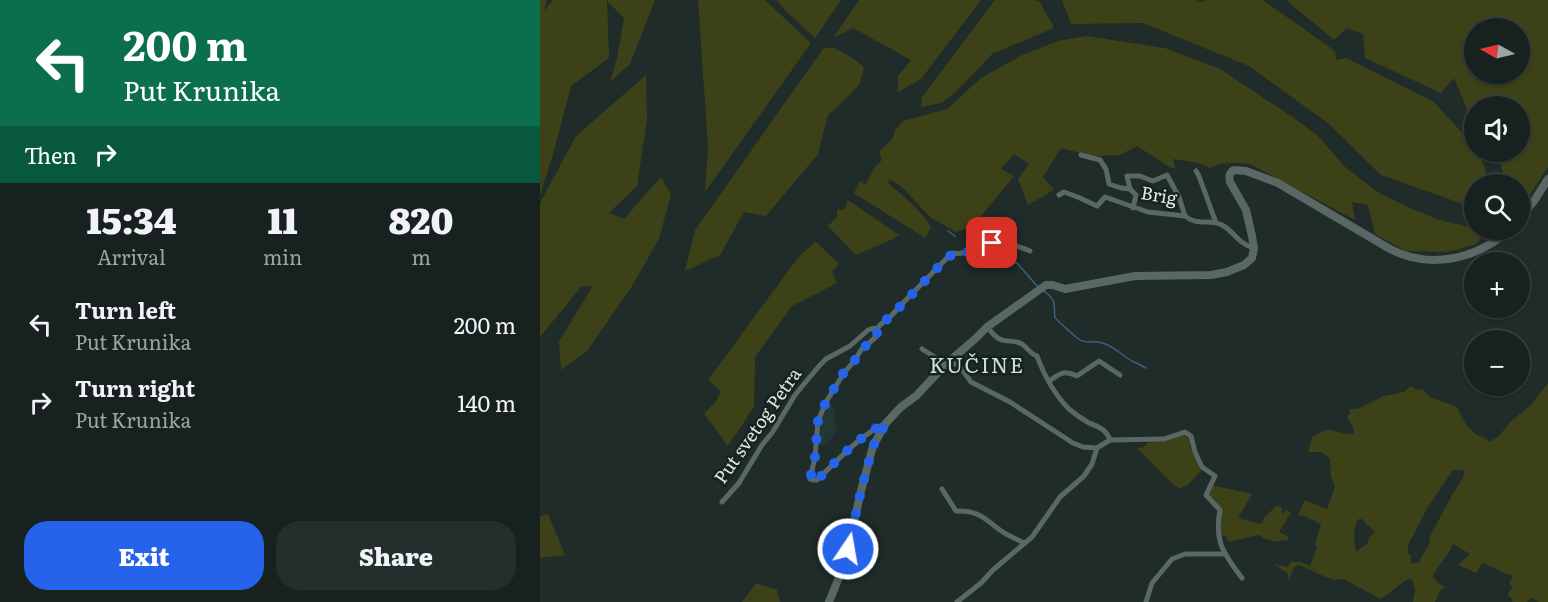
<!DOCTYPE html>
<meta charset="utf-8">
<style>
body{margin:0;font-family:Literata,serif;background:#242e2c;color:#f1f3f6;height:100vh;display:flex;flex-direction:column;font-size:22px;white-space:nowrap}
*{box-sizing:border-box;margin:0}
p{font-size:20px;color:#9ea3a4}
.icon{flex:none;width:33px;height:33px;fill:none;stroke:currentColor;stroke-width:2;stroke-linecap:round;stroke-linejoin:round}
.map{position:relative;flex:1;overflow:hidden}
.sheet{display:flex;flex-direction:column;background:#17211f;width:540px}
.sheet>*{flex:none}
.top-card{background:#0b6e4f;color:#fff;overflow:hidden}
.needle{width:39px;rotate:278deg}
.fabs{position:absolute;left:924px;top:18px;display:grid;gap:12px}
.fabs a{display:grid;place-items:center;width:66px;height:66px;border-radius:50%;background:#17211f;box-shadow:0 2px 4px #0004,0 0 0 2px #363e3d;font-size:30px}
.pin{position:absolute;display:grid;place-items:center;width:51px;height:51px;color:#fff;margin:-26px;border-radius:12px;box-shadow:0 3px 9px #0006}
.me{position:absolute;width:66px;margin:-33px;rotate:12deg;stroke-linejoin:round;filter:drop-shadow(0 0 4px #0008)}
.turn{display:flex;align-items:center;gap:21px;height:126px;padding:0 24px;font-size:27px}
.turn .icon{width:78px;height:78px;stroke-width:2.5}
.turn b{display:block;font-size:42px;line-height:51px}
.then{display:flex;align-items:center;height:57px;padding:0 24px;background:#0003;gap:12px;font-size:22px}
.eta{display:flex;justify-content:space-evenly;align-items:center;height:102px;text-align:center}
.eta b{font-size:36px;font-weight:800;line-height:42px}
.button{display:flex;gap:12px;margin-top:auto;padding:12px 24px}
.button a{flex:1;height:69px;border-radius:24px;background:#2563eb;color:#fff;font-size:24px;font-weight:800;line-height:69px;text-align:center}
.button a+a{background:#242e2c;color:#f1f3f6}
ul{padding:0;list-style:none}
li{display:flex;align-items:center;gap:18px;height:78px;padding:0 24px}
li div{flex:1}
li b{display:block;font-size:22px}
li em{font-style:normal}
main{display:flex;flex:1;min-height:0}
.map>svg:first-child{display:block}
.built{fill:#223833}
.green{fill:#3d4118;fill-rule:evenodd}
.lines{fill:none;stroke-linecap:round;stroke-linejoin:round}
.stream{stroke:#3c6180;stroke-width:1.5}
.street{stroke:#596864;stroke-width:5}
.secondary{stroke:#596864;stroke-width:8}
.route{stroke:#2563eb;stroke-width:10;stroke-dasharray:0 18}
.labels{text-anchor:middle;stroke-width:5;stroke-linejoin:round;paint-order:stroke}
.street-label{font-size:18px;fill:#dde5e3;stroke:#162220}
.quarter-label{font-size:21px;letter-spacing:1.5px;fill:#cedfdb;stroke:#162220}
</style>
<main>
<section class="sheet">
<div class="top-card">
<div class="turn"><svg class="icon" aria-label="left" viewBox="0 0 24 24"><path d="M17 20v-9H6M10 6l-5 5 5 5"/></svg><div><b>200 m</b>Put Krunika</div></div>
<div class="then">Then<svg class="icon" aria-label="right" viewBox="0 0 24 24"><path d="M7 20v-9h11M14 6l5 5-5 5"/></svg></div>
</div>
<div class="eta">
<div><b>15:34</b><p>Arrival</p></div>
<div><b>11</b><p>min</p></div>
<div><b>820</b><p>m</p></div>
</div>
<ul>
<li><svg class="icon" aria-label="left" viewBox="0 0 24 24"><path d="M17 20v-9H6M10 6l-5 5 5 5"/></svg><div><b>Turn left</b><p>Put Krunika</p></div><em>200 m</em></li>
<li><svg class="icon" aria-label="right" viewBox="0 0 24 24"><path d="M7 20v-9h11M14 6l5 5-5 5"/></svg><div><b>Turn right</b><p>Put Krunika</p></div><em>140 m</em></li>
</ul>
<div class="button"><a>Exit</a><a>Share</a></div>
</section>
<div class="map">
<svg width="1008" height="602" viewBox="0 0 1008 602">
<rect width="100%" height="100%" fill="#1f2c29"/>
<path class="built" d="M288 402 291 404 294 411 296 431 287 445 278 446 279 423Z"/>
<path class="green" d="M0 0H7L4 11 13 0H115L90 64 70 82 77 58 84 18 67 1 69 58 31 86 14 151 0 196Z
M158 0H225L271 43 165 192 168 147Z
M236 0H301L275 38 246 11Z
M319 0H441L381 79 358 92V76L371 60 313 28 293 38Z
M455 0H495L500 2 514 28 452 54 416 92 401 103 381 107 382 97Z
M522 0H656L661 2 666 0H723L795 51 796 60 806 58 894 102 934 146V152H940L949 184H934V208L841 175 789 124 709 66 603 23 531 24Z
M746 0H1008V167L980 210V184H966L960 162 953 152H980V106H934V125L914 78 901 93 825 58 823 34 807 28 794 40ZM934 28H980V74H934Z
M546 36 625 48 680 69 757 120 778 136 805 167 839 193 874 210 900 220 934 228V230L950 231 934 245 907 252 865 251 835 234 828 205 812 202 815 220 710 164C697 163 681 161 670 168L658 163 633 159 635 168H631L597 146 580 155 552 156 521 148 503 177 514 190 488 205 478 179 489 164 474 154 461 169 474 176 432 227 416 232 390 217 361 186 350 179 348 183C364 196 380 210 391 227L385 238 314 193 320 181 325 185 334 168 342 160 339 152 352 139 355 130 363 121 407 109 441 78 482 55 518 41Z
M293 47 314 59 324 67 320 83 310 95 288 115 278 154 226 216 204 212 180 255 145 271 155 230 283 49Z
M106 75 107 119 97 186 69 213 84 219 121 177 131 194 119 239 92 286 47 351 21 370 19 341 53 286 41 287 0 337V203L36 136Z
M308 200 359 235 353 239 316 255 288 226 297 217V210H304Z
M276 242 299 264 292 272 297 283 252 306 215 357 214 407 188 446 164 414 176 401 181 391 168 380 248 271 262 253Z
M1008 383V602H1000L991 598 987 602H972L973 600 967 594 973 587 969 584 973 576 962 572 943 563 936 573 918 565 930 554 913 544C908 557 896 566 893 577L898 583 905 587 900 591 895 602H873L875 590 872 579 866 580 841 599 803 579 796 580 788 578 759 565 754 567 748 581V574L734 564 747 567 751 562H761L770 566 777 548 775 544 781 524 764 516 758 515 765 500 787 509 795 486 791 477 790 459 782 452H768L772 437C794 423 792 434 813 434L814 430 807 417 811 412 808 409H817L844 396 864 392 871 386 877 390 882 389 890 397 917 407 925 423 935 434 948 440 949 442 958 437 971 421 990 406ZM913 470H925L923 478 912 495 889 538 890 542 879 562 871 564V556L868 553V545L888 507ZM820 518 835 532 829 537 827 544 816 552C814 541 812 526 820 518Z
M645 434 649 436 651 442 650 447 661 471 648 485 639 489C623 477 612 461 596 448L604 447 607 443 627 440Z
M671 485 712 494 698 518 721 524 724 518 737 505 742 508V513H744L746 510 751 512 739 532 749 537 748 540C737 542 728 542 719 535L689 542 685 536 680 535C678 510 689 515 667 494Z
M8 514 25 555 0 558V516Z
M216 583 237 590 240 602H202Z"/>
<g class="lines">
<path class="stream" d="M408 231 415 236
M441 256 448 257 451 261H455L459 260 477 263 498 287
M504 291C518 302 513 304 515 318 523 325 531 334 540 340 546 344 555 340 562 343 575 346 583 357 594 362 599 364 601 365 606 368"/>
<path class="street" d="M541 155 560 160 566 169 569 184 581 188 590 189
M656 171 659 176 676 223
M519 195 524 192 540 198 557 206 565 197 608 212 645 216C656 226 670 219 682 225 695 232 698 244 714 248
M593 208 596 195 590 189 587 176H600L613 181 627 175 639 197 645 216
M447 327C451 331 455 338 462 340 468 342 475 340 482 344 488 348 490 354 497 356 504 375 515 395 529 409 535 414 542 419 549 423 559 427 566 429 570 440
M382 349 406 364H418L431 382 470 402 533 443 543 447 557 448 552 464 544 476 520 497 492 537 453 570 441 583 417 602
M509 381C521 373 523 370 537 376L559 361 580 375
M346 423C320 435 298 460 277 480H273L270 479 275 457 278 421 286 402 304 373 315 360 321 350 337 336V329L340 325 351 316 360 306 407 258 413 253C426 256 438 245 451 243 464 241 477 246 490 251
M557 448 570 440 624 439 645 432 651 436 655 452 662 467 675 476 666 495 680 510C674 542 684 554 702 578
M402 489 416 511C443 510 446 522 466 534 472 537 478 540 484 543
M182 502 199 483 222 445 232 433 255 395 279 366 286 359 310 346 328 330 334 328 337 329
M606 602 612 583 632 559 645 554H684"/>
<path class="secondary" d="M980 218 994 201 1008 179
M289 602 304 565 321 491 333 446 346 423 361 407 376 396 406 364 435 339 447 327 506 285H513L525 289 595 276 671 275 687 272 704 265 712 258 714 248 712 236 706 210 690 182C689 176 689 173 694 170L706 171 738 183 850 249C890 270 937 259 969 230"/>
</g>
<g class="lines">
<path class="route" d="M308 549 321 491 333 446 346 423C320 435 298 460 277 480H273L270 479 275 457 278 420 286 402 304 372 315 360 321 350 337 336V329L340 325 351 316 407 258 413 254C423 256 441 246 452 243"/>
</g>
<g class="labels">
<g class="street-label">
<text transform="translate(619 196) rotate(10)" y="6">Brig</text>
<text transform="translate(218 426) rotate(-55)" y="6">Put svetog Petra</text>
</g>
<g class="quarter-label">
<text x="437" y="373">KUČINE</text>
</g>
</g>
</svg>
<div class="fabs">
<a><svg class="needle" viewBox="-14 -14 28 28"><path d="M0-13l5 13h-10z" fill="#e53935"/><path d="M0 13l5-13h-10z" fill="#9ea3a4"/></svg></a>
<a><svg class="icon" aria-label="sound" viewBox="0 0 24 24"><path d="M4 9h4l5-4v14l-5-4H4zM17 9q2 3 0 6"/></svg></a>
<a><svg class="icon" aria-label="search" viewBox="0 0 24 24"><circle cx="10" cy="10" r="6"/><path d="M15 15l6 6"/></svg></a>
<a>+</a>
<a>−</a>
</div>
<div class="pin" style="left:452px;top:243px;background:#d93025"><svg class="icon" aria-label="arrive" viewBox="0 0 24 24"><path d="M6 21V4h12l-3 4 3 4H6"/></svg></div>
<svg class="me" style="left:308px;top:549px" viewBox="-20 -20 40 40"><circle r="17" fill="#2563eb" stroke="#fff" stroke-width="3"/><path d="M0-11L8 9 0 5-8 9z" fill="#fff"/></svg>
</div>
</main>
